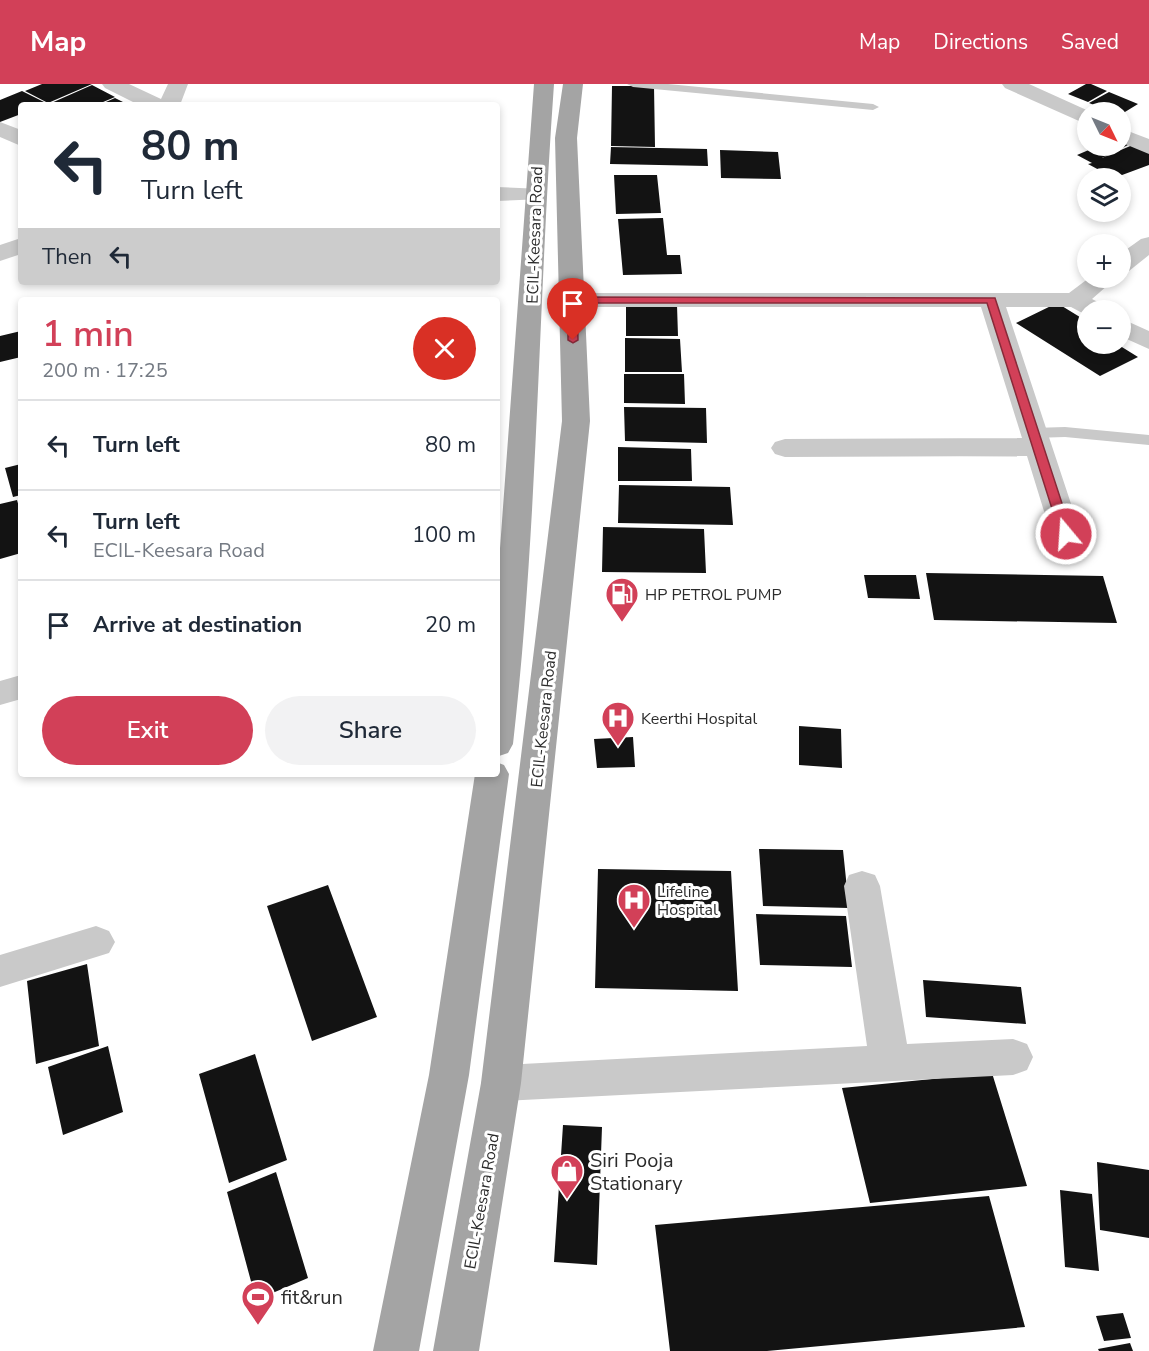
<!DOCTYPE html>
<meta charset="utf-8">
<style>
body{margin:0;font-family:"Nunito Sans",sans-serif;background:#f2f2f3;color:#1f2937;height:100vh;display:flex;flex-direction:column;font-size:22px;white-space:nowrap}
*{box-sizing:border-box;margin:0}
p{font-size:20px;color:#747a83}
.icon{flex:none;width:33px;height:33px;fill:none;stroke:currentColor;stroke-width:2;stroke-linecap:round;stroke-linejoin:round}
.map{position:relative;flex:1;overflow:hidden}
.details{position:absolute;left:18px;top:213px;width:482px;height:480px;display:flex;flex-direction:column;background:#fff;border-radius:6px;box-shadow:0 3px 9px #0003}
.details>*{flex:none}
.guide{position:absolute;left:18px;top:18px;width:482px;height:183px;border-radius:6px;box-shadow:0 3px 9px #0003;background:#fff;color:#1f2937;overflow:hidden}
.needle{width:39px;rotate:133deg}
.fabs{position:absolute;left:1077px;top:18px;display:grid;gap:12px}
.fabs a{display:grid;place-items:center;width:54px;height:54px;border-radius:50%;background:#fff;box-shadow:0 3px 9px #0003;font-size:30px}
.pin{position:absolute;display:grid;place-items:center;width:51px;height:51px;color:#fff;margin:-62px -26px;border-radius:50% 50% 50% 0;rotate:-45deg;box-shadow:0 0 6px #0007}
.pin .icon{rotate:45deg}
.me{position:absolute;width:66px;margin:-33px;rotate:342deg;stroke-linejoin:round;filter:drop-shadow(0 0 4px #0008)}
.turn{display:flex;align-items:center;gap:21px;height:126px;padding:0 24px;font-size:27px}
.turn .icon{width:78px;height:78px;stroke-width:2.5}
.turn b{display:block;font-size:42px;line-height:51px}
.then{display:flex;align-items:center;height:57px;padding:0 24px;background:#0003;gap:12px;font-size:22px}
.round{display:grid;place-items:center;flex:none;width:63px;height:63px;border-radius:32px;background:#f2f2f3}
.head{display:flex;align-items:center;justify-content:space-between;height:102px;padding:0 24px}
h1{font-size:36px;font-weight:600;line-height:45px;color:#d24058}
.action{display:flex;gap:12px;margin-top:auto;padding:12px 24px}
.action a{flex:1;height:69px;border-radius:36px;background:#d24058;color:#fff;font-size:24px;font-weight:600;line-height:69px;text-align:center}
.action a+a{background:#f2f2f3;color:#1f2937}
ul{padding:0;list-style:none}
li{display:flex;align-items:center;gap:18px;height:90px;padding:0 24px;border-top:2px solid #e0e1e3}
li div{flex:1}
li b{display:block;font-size:22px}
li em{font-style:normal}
header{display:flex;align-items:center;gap:36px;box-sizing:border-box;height:84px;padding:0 30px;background:#d24058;color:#fff}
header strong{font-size:28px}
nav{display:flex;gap:33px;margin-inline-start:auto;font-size:21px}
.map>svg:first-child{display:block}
.building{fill:#131313}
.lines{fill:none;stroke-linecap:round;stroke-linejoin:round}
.service{fill:#c9c9c9;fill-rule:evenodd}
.minor{fill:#c9c9c9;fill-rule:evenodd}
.primary{fill:#a4a4a4;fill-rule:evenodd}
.route{fill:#d24058;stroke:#882a39;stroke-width:1.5}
.labels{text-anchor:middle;stroke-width:6;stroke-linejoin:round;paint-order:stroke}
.street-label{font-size:16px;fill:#2c2c2c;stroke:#fff}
.poi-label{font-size:16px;fill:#2c2c2c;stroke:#fff;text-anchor:start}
.near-poi-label{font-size:20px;fill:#2c2c2c;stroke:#fff;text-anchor:start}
</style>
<header>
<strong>Map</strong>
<nav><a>Map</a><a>Directions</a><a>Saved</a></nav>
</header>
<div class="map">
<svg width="1149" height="1267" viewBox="0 0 1149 1267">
<rect width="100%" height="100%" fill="#fff"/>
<path class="building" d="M42 0H92L48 19 25 7Z
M1086 0H1091L1107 7 1088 18 1068 10Z
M92 1 115 13 96 21 49 20Z
M612 2H654L655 63 611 62Z
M22 7 46 19 21 21V30L0 38V16Z
M1109 8 1138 20 1120 31 1089 19Z
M115 14 129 21H99Z
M1120 52 1134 58 1102 74 1135 60 1149 67V81L1114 94 1088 80 1092 79 1077 71 1098 62H1120Z
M611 63 707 65 708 82 610 80Z
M720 66 778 68 781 95 721 94Z
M614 91H657L661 129 616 130Z
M663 134 667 171H680L682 190 623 191 618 135Z
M1057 219 1088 238V260H1117L1138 273 1100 292 1016 239Z
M626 220 677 221 678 252H626Z
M21 247V273L0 278V252Z
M625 254 680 255 682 288H625Z
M624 290H684L685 320 624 319Z
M624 323 706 324 707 359 625 357Z
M618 363 691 365 692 397H618Z
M21 380V411L13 413 5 384Z
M619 401 730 403 733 441 618 439Z
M17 416 21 430V469L0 475V420Z
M603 443 704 445 706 489 602 488Z
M926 489 1103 492 1117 539 934 536Z
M864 491H916L920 515 868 514Z
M799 642 841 645 842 684 799 681Z
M633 653 635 683 597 684 594 655Z
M759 765 843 766 849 824 763 822Z
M598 785 731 787 738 907 595 904Z
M328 801 377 933 312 957 267 822Z
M756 830 846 832 852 883 760 881Z
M87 880 99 962 36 980 27 897Z
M923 896 1021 903 1026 940 926 933Z
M108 962 123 1028 63 1051 48 983Z
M255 970 287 1076 229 1099 199 990Z
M992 989 1027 1102 870 1119 842 1004Z
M563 1041 602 1043 597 1181 554 1178Z
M1097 1078 1149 1086V1154L1100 1146Z
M276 1088 308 1194 256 1216 227 1108Z
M1060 1106 1092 1110 1099 1187 1065 1183Z
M989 1112 1025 1243 767 1267H670L655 1141Z
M1123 1229 1131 1254 1104 1257 1096 1232Z
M1130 1259 1133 1267H1099L1098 1265Z"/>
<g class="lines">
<path class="service" d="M627 0H668L873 20 879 23 873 26 633 3Z
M1065 343 1149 351V361L1065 353 1033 354 1026 349 1033 344Z"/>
<path class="minor" d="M102 0H129L161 15 168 0H188L180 21H139L105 4Z
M1002 0H1029L1091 28H1088V41L1005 4Z
M0 38 21 46V62L0 53Z
M1120 44 1149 55V70L1120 58Z
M496 103 542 105 545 110 542 115 496 117Z
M1149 153V171L1129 187 1120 189V170L1141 155Z
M21 154V170L0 177V161Z
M1089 194H1116L1092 215 1104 221 1107 226H1088V232L1071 223H1006L1081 450 1076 457 1066 460 1056 457 1051 450 1027 372 785 373 775 370 771 364 775 358 785 355 1022 354 981 223H571L562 221 559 216 562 211 571 209H1069Z
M1120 234 1149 247V265L1120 252Z
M21 591V615L0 621V597Z
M862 787 875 791 880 802 907 960 1013 955 1027 960 1033 973 1027 986 1013 991 501 1017 487 1012 481 999 487 986 501 981 867 962 844 802 849 791Z
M96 842 109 847 115 858 109 869 0 903V871Z"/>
<path class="primary" d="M534 0H554C538 220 538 441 513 660L508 669 496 673V519Z
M563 0H583L577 54 590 337 521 999 479 1267H433L481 999 562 337 555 54Z
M496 678 504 681 509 690 469 991 419 1267H373L429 991 475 690H496Z"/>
</g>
<path class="route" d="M568 213 995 214 1072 450 1066 454 1060 450 987 219H577L578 256 573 259 568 256Z"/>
<defs>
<g id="fuel-pin" transform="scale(1.725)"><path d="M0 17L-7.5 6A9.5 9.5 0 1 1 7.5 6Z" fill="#d24058" stroke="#fff"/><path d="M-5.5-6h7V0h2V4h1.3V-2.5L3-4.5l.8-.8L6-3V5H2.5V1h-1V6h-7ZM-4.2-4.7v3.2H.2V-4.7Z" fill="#fff"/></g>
<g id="hospital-pin" transform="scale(1.725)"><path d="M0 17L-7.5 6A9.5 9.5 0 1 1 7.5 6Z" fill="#d24058" stroke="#fff"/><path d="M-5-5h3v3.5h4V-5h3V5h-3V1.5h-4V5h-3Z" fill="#fff"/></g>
<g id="shop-pin" transform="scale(1.725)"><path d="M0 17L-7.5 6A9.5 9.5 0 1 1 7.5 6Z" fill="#d24058" stroke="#fff"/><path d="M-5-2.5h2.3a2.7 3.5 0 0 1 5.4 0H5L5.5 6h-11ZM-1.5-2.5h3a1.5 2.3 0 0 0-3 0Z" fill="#fff"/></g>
<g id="stadium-pin" transform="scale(1.725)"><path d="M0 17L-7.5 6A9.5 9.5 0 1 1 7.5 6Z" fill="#d24058" stroke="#fff"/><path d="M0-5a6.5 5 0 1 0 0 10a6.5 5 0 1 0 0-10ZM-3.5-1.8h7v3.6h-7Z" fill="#fff"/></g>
</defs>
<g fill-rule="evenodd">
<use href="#fuel-pin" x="622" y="510"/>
<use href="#hospital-pin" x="618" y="634"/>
<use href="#hospital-pin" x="634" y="816"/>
<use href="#shop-pin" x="567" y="1087"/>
<use href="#stadium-pin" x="258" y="1213"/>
</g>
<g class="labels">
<g class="street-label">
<text transform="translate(534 151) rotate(-88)" y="6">ECIL-Keesara Road</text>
<text transform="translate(543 635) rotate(-84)" y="6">ECIL-Keesara Road</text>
<text transform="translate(481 1117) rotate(-80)" y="6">ECIL-Keesara Road</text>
</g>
<g class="poi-label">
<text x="645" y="516">HP PETROL PUMP</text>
<text x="641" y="640">Keerthi Hospital</text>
<text x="657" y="813">Lifeline<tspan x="657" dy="18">Hospital</tspan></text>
</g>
<g class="near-poi-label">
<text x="590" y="1083">Siri Pooja<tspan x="590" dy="23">Stationary</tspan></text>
<text x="281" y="1220">fit&amp;run</text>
</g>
</g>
</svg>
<div class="fabs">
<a><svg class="needle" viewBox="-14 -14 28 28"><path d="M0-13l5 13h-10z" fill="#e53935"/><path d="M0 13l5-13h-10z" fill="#747a83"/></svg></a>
<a><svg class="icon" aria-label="layers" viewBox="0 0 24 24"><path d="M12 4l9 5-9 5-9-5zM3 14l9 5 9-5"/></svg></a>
<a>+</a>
<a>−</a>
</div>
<div class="pin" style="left:573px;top:256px;background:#d93025"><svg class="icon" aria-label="arrive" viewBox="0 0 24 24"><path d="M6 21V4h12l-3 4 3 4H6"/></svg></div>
<svg class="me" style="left:1066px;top:450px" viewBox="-20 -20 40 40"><circle r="17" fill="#d24058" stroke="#fff" stroke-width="3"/><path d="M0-11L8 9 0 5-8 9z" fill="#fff"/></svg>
<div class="guide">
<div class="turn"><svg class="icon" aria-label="left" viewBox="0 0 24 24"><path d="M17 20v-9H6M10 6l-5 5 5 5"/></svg><div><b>80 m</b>Turn left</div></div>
<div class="then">Then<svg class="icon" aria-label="left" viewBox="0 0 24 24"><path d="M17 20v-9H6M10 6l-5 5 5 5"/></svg></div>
</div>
<section class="details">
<div class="head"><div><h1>1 min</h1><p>200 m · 17:25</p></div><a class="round" style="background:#d93025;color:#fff"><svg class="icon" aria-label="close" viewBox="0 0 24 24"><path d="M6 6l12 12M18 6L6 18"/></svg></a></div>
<ul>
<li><svg class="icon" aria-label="left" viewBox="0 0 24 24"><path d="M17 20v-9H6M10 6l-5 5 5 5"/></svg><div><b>Turn left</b></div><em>80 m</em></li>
<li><svg class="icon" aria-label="left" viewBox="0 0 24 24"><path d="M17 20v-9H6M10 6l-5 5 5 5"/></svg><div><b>Turn left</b><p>ECIL-Keesara Road</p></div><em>100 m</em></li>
<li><svg class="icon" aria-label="arrive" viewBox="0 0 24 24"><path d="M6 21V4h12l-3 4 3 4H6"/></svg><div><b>Arrive at destination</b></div><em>20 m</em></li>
</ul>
<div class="action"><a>Exit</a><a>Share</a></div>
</section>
</div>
